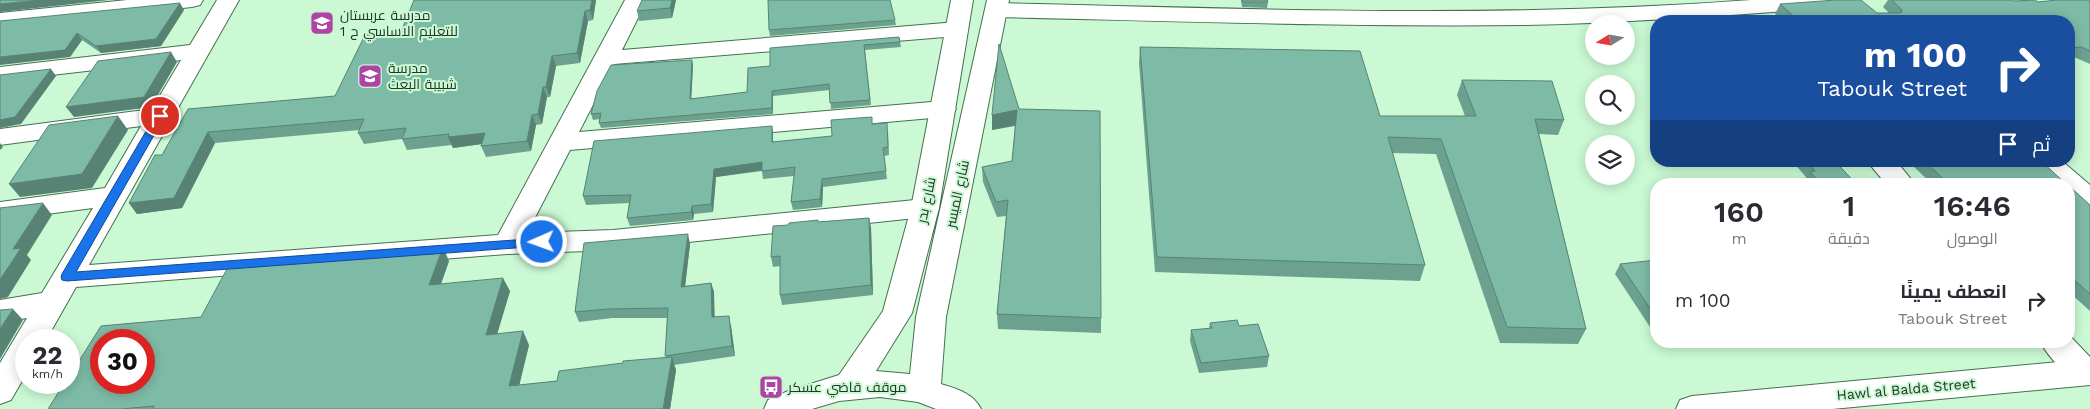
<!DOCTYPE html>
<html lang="ar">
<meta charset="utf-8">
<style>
body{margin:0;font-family:"Work Sans",Cairo,sans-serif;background:#f7f7f7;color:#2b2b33;direction:rtl;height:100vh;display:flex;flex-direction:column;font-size:19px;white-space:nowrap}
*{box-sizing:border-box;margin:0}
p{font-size:16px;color:#7c7c81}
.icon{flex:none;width:28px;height:28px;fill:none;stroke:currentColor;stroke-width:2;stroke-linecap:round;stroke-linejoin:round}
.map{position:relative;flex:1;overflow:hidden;direction:ltr}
.sheet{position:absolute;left:1650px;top:178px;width:425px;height:170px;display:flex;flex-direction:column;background:#fff;border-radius:20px;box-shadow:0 2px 12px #0003;direction:rtl}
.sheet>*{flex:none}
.banner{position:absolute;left:1650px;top:15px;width:425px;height:152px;border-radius:20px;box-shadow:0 2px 12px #0003;direction:rtl;background:#1a4fa0;color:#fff;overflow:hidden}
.needle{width:32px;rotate:259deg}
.fabs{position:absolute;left:1585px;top:15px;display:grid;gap:10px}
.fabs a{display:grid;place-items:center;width:50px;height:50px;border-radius:50%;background:#fff;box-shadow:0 2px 12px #0003;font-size:25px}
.speed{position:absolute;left:15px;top:329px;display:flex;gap:10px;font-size:25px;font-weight:700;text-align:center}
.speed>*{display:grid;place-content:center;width:65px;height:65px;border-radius:50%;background:#fff;box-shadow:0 2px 12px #0003;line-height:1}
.speed small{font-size:12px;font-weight:400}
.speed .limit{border:8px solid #d22;background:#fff;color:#111}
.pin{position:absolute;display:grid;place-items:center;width:42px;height:42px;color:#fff;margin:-21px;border:2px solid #fff;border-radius:50%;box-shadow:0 1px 5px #0007}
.me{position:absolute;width:55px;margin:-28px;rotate:268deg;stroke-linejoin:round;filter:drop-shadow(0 0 4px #0008)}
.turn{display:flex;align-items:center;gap:18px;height:105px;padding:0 25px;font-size:22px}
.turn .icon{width:65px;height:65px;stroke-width:2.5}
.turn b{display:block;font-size:35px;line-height:42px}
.then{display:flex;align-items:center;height:48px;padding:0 25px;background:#0003;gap:10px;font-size:19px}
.eta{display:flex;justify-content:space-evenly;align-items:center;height:85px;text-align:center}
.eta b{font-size:30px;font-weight:600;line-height:35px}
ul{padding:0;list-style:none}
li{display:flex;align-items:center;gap:15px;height:75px;padding:0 25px}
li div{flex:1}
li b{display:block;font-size:19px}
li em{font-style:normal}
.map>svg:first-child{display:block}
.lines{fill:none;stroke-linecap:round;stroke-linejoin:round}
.minor-casing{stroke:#457050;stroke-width:2}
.major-casing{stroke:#457050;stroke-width:2}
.minor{fill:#fff;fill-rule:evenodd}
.major{fill:#fff;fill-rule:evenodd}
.wall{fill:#6ca18f}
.shaded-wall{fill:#588374}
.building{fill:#7ebba6;stroke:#588374;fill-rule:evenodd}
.route{fill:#1a73e8;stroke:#114b97}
.labels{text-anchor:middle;stroke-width:4;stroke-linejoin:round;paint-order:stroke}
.poi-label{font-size:14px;fill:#233628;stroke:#caf9d4;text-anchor:start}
.street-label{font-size:14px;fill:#233628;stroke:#caf9d4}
</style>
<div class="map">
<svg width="2090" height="409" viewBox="0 0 2090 409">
<rect width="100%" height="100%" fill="#caf9d4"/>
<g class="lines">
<g class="minor-casing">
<path id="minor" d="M127 0H203L200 5 192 7 0 27V13Z
M217 0H239L89 265 498 235 625 0H647L622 50 957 22 965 24 968 29 965 34 957 36 614 64 579 132 943 101 952 104 956 109 952 114 943 117 570 150 527 233 613 230 925 199 935 201 939 208 935 215 925 217 613 250 507 254 76 287 46 340H26V374L11 400 0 404V363L27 318 0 322V300L42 293 93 208 0 220V202L105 188 141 126 0 145V129L152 109 181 60 0 81V67L190 45Z
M1751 0H1857L1854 5 1846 7C1739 14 1633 23 1526 25 1349 27 1173 21 996 17L988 15 985 10 988 5 996 3C1248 9 1500 19 1751 0Z
M1867 161H1896L1915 184H1886Z
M2032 161H2062L2090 185V209L2080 207 2069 196V184H2055L2036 167Z
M2069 335 2090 357V384C2075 389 2046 354 2040 341H2069Z"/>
</g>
<g class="major-casing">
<path id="major" d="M951 0H973L939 208 912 313 876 371 910 374 916 317 987 0H1009L946 317 941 384C957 389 973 393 981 409H936L918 402 880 397 839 401 812 409H764L768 400 788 391 839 375 883 311 911 208Z
M2090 359V385L1832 409H1676L1680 400 1692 396Z"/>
</g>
<use href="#minor" class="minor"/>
<use href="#major" class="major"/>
</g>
<path class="wall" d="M596 0 593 20 588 21 580 63 556 66 550 97H547L542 124 536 125 531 151 486 157 481 146 482 144 453 148 452 145 407 150 402 139 364 144 358 133 360 130 215 143 182 208 137 214 129 203 162 155 188 109 335 96 401 32Z
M676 0 672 18 639 21 637 11Z
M1241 0H1267L1268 2 1267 8 1242 7Z
M1888 0H2013L2014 1 2038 2 2090 0V64L2074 57H2069V21H1783L1775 14 1780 4 1877 13H1889L1883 7Z
M184 10 161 46 101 53 82 40 70 57 0 21Z
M895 20 896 25 770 36 769 30Z
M900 42 901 47 865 50 871 105 831 109 830 90 773 96V114L601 128 599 123 600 119 593 120 591 114 693 65 691 99 747 92 770 66V48Z
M1140 47 1380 116H1465L1457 95 1462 80 1564 120 1558 135 1539 134 1586 329 1578 344 1500 343 1436 154 1392 153 1425 265 1420 281 1155 272 1139 63Z
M1019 109 1101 318V333L998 329 997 314 1006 216 997 217 983 182 982 167 1012 161 1015 126 992 130V115Z
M872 124 888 131 889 155 884 156 887 179 823 187 822 207 793 210 791 202 794 176 763 179 762 171 716 177 713 212 694 214 693 220 630 226 627 218 629 203 586 205 583 196 772 126 773 134V142L832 136Z
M1792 161H1835L1856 184H1807L1804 181 1806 177Z
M1914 161H2041L2066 184H1932L1912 165Z
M2069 186 2090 205V311L2069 292Z
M869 218 871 228 873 295 782 305 780 295V266L773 267 771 257 818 220V222Z
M690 244 685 286 711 283 714 292V317L731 326 735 356 674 365 676 370 670 409H48L201 317 449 261 441 284 510 291 497 334 529 345 519 385 557 381 666 357 667 318H612L579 322 575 312Z
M1656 261V336L1615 274 1620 264Z
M1210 323 1239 326 1269 356 1267 367 1199 373 1190 341 1191 330 1209 329Z
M1660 341H1680L1661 343Z"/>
<path class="shaded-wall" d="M40 0H109L0 12V4Z
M592 0H596L593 20 590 10Z
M672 0H676L672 18 670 8Z
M180 3 184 10 161 46 101 53 96 46Z
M585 11 588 21 580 63 577 53Z
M77 33 82 40 70 57 0 65V57Z
M171 52 177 62 151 107 74 117 66 107Z
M552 56 556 66 550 97 546 87Z
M692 60 693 65 691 105 690 99Z
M51 69 56 76 21 124 0 128V120Z
M543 87 547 97 542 124 538 114Z
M772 91 773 96V114L772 108Z
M1017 110V125L992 130V115Z
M532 115 536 125 531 151 527 141Z
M118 116 128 130 92 188 20 197 9 184Z
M772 126 773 134V150L772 142Z
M208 132 215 143 182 208 137 214 129 203Z
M485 133 489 143 453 148 448 137Z
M0 143 3 147 0 150Z
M762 162 763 170 716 177 713 212 711 204 714 169Z
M822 179 823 187 822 207 820 199Z
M43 203 52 215 27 255 31 260 8 297 0 299V280L13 249Z
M692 206 694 214 693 220 691 212Z
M869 218 871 228 873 295 871 285Z
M688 234 690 244 684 296 681 287Z
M443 247 449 261 436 298 429 285Z
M503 278 510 291 493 348 486 335Z
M711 283 714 292 715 326 712 317Z
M13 309 23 320 0 359V329Z
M729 316 731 326 735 356 732 346Z
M523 331 529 345 516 399 509 386Z
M672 357 676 370 670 409H663Z"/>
<path class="building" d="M0 0H40L0 4Z
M414 0H592L590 10 585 11 577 53 552 56 546 87H543L538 114 532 115 527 141 481 146 485 133 448 137 449 134 402 139 406 128 358 133 364 119 208 132 174 198 129 203 155 155H162L188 109 335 96 365 35 401 32Z
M642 0H672L670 8 637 11Z
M768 0H890L895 20 769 30Z
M1242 0H1267L1268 2H1242Z
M1836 0H1861L1877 13H1901L1902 10 1892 0H2013L2014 1 2035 0 2038 2 2057 0H2090V51L2082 47 2069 48V21H1799L1780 4Z
M180 3 156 39 96 46 77 33 65 50 0 57V21Z
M899 37 900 42 864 45 870 100 830 103 829 84 772 91V108L599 123 601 113 591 114 597 91 611 65 692 60 690 99 747 92 748 68 770 66V48Z
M999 44 1019 109 1100 111 1101 318 997 314 1008 200 996 202 982 167 1012 161 1017 110 992 115Z
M1140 47 1360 51 1380 116H1476L1462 80 1552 81 1564 120 1535 119 1586 329 1507 327 1441 139 1388 137 1425 265 1157 257Z
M171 52 144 97 66 107 98 61Z
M51 69 15 117 0 120V75Z
M118 116 82 174 9 184 49 125Z
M872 117V124L887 123 888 147 883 148 886 171 822 179 820 199 791 202 795 167 762 171V162L714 169 711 204 692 206 691 212 627 218 631 195 583 196 594 141 772 126V142L832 136 831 120Z
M1806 161H1835L1856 184H1821L1810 172 1815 171Z
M1924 161H2041L2066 184H1949Z
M2069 186 2090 205V294L2069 275Z
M43 203 13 249 21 248 0 280V208Z
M869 218 871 285 780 295V256L771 257 773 226 788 225 789 223 818 220V222Z
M688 234 681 287 711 283 712 317 729 316 732 346 665 356 668 308 608 309 575 312 584 243Z
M443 247 429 285 503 278 486 335 523 331 509 386 557 381 559 371 623 363V361L672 357 663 409H153L154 406 121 409H48L65 382H69V377L101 326 201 317 228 267ZM101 340H144V382H101Z
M1656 260V317L1620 264Z
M13 309 0 329V310Z
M1237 320 1239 326 1258 324 1269 356 1201 363 1191 330 1212 328 1210 323Z"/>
<path class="route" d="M160 112 165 116 76 272 542 238 548 242 542 246 67 281 62 280 61 277 62 274 155 116Z"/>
<defs>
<g id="school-square" transform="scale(1.25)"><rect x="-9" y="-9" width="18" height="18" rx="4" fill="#ae44a5" stroke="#caf9d4"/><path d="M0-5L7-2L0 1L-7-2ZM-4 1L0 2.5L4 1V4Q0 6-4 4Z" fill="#fff"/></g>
<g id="bus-square" transform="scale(1.25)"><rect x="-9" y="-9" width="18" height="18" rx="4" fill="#ae44a5" stroke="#caf9d4"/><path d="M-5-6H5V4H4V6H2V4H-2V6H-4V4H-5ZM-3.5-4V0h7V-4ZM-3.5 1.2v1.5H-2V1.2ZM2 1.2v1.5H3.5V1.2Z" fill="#fff"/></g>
</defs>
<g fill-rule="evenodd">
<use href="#school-square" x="322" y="23"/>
<use href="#school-square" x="370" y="76"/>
<use href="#bus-square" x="771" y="387"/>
</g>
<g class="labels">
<g class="poi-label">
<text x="340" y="20">مدرسة عربستان<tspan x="340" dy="16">للتعليم الاساسي ح 1</tspan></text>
<text x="388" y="73">مدرسة<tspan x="388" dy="16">شبيبة البعث</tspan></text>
<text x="788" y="392">موقف قاضي عسكر</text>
</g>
<g class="street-label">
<text transform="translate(957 194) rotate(-78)" y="5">شارع الميسر</text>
<text transform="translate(926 200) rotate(-78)" y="5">شارع بدر</text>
<text transform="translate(1906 389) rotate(-5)" y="5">Hawl al Balda Street</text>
</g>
</g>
</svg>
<div class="fabs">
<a><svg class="needle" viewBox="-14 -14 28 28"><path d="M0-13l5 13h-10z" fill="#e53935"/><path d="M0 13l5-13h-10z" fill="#7c7c81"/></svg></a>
<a><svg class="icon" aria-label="search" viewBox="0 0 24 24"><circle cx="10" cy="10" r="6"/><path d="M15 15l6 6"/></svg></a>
<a><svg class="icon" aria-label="layers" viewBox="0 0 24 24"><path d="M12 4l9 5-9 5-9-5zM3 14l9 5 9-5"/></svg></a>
</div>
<div class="speed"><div>22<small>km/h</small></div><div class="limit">30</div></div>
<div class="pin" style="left:160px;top:116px;background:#d93025"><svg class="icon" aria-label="arrive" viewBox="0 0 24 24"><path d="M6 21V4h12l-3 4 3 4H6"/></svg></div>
<svg class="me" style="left:542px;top:242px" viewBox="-20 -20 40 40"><circle r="17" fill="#1a73e8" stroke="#fff" stroke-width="3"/><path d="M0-11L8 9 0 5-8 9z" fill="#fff"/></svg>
<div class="banner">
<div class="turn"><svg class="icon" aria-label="right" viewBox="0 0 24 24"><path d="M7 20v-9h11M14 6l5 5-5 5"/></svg><div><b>100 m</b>Tabouk Street</div></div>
<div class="then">ثم<svg class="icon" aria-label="arrive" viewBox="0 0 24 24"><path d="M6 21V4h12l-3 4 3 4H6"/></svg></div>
</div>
<section class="sheet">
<div class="eta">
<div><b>16:46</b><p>الوصول</p></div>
<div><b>1</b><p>دقيقة</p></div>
<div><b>160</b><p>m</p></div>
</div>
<ul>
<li><svg class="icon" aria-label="right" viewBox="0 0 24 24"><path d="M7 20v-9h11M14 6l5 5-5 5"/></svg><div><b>انعطف يمينًا</b><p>Tabouk Street</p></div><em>100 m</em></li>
</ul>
</section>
</div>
